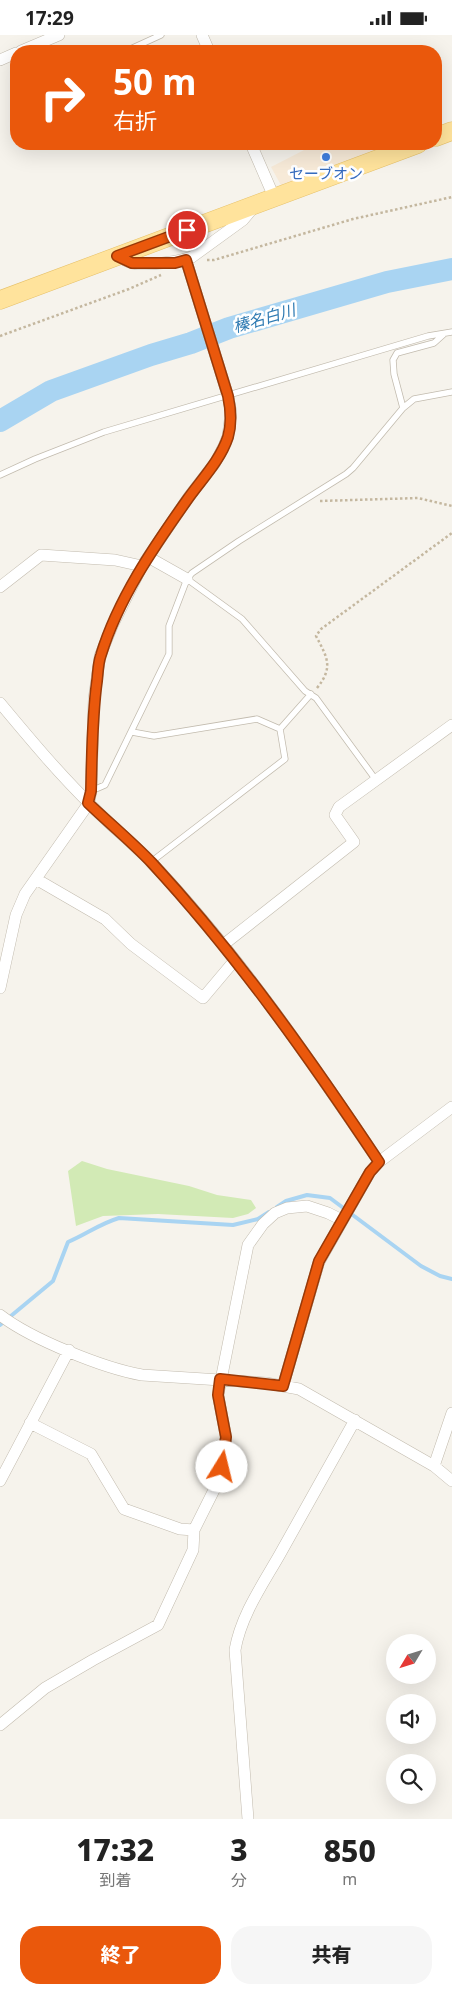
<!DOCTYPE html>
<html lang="ja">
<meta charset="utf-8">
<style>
body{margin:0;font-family:"Noto Sans","Noto Sans JP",sans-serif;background:#f6f6f6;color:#222;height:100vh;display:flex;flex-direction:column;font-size:19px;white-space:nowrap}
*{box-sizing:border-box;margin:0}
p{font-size:16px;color:#767676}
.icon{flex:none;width:28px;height:28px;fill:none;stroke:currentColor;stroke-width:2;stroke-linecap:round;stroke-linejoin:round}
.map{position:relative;height:1784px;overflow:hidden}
.sheet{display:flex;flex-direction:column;background:#fff;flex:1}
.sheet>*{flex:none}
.banner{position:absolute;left:10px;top:10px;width:432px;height:105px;border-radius:20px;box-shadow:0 5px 20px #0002;background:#ea580c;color:#fff;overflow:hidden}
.needle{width:32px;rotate:232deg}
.tools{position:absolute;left:386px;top:1599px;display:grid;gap:10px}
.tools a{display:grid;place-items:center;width:50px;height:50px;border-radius:50%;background:#fff;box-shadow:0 5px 20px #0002;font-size:25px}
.pin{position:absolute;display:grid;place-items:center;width:42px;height:42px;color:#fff;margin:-21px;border:2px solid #fff;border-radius:50%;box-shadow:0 1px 5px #0007}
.me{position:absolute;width:55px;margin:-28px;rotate:9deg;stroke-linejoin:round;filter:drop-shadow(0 0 4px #0008)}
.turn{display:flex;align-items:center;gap:18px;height:105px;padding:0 20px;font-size:22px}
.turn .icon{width:65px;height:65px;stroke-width:2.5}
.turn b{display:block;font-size:35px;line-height:42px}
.eta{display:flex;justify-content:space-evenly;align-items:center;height:85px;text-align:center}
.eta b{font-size:30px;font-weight:800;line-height:35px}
.action{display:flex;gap:10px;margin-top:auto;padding:10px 20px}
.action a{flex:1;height:58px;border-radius:20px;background:#ea580c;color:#fff;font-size:20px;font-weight:800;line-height:58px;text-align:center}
.action a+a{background:#f6f6f6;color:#222}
.status{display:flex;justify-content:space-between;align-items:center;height:35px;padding:0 25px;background:#fff;direction:ltr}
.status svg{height:14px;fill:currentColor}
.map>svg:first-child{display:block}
.commercial{fill:#f7ead8}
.green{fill:#d2eab5}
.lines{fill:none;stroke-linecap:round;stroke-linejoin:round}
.stream{stroke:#a9d4f2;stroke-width:4}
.river{stroke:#a9d4f2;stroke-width:22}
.service-casing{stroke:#c2bbae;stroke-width:7}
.minor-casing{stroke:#c2bbae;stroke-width:12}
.primary-casing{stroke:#e6c16a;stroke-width:19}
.path{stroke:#c4b79f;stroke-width:2.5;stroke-dasharray:2.5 2.5;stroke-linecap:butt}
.service{stroke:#fff;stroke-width:5.5}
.minor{stroke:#fff;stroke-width:11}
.primary{stroke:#ffe39c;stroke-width:18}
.route-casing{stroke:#983908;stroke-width:12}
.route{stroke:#ea580c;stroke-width:9}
.shop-dot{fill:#3f7fe0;stroke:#fff;stroke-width:2}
.labels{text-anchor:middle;stroke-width:5;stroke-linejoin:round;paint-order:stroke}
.shop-label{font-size:15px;fill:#366cbe;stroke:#fff}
.water-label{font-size:16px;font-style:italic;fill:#2e7ab2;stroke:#fff}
</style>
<div class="status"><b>17:29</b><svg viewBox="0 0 49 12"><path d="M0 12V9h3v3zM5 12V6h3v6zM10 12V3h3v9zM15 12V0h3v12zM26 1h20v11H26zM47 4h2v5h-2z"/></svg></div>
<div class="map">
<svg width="452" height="1784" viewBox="0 0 452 1784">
<rect width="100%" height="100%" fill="#f6f3ec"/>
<path class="commercial" d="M305 109H400L282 152 271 132 308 113Z"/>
<path class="green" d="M82 1126 107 1134 189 1151 217 1160 251 1165 256 1173 248 1179 233 1183 158 1179 103 1181 76 1191 68 1136Z"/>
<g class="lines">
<path class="stream" d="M277 1172 286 1166 307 1160 330 1163 421 1231 440 1241 452 1244
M0 1290 53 1246 68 1207C87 1199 99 1189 119 1183L233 1190 258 1184 269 1177"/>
<path class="river" d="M0 386 51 356 151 320 191 308 229 293 387 247 452 234"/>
<g class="service-casing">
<path id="service" d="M126 16 161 0
M403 373 394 339 393 325 397 318 434 308 444 299
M0 440 35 424 104 397 428 301 452 297
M187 544 242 584 305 656 316 663 376 745
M132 697 154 701 257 684 280 694
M91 756 105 750 169 619V591L187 544 192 538 239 506 346 439 353 433 403 373 414 364 452 357
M151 827 285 724 280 694 311 659"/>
</g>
<g class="minor-casing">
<path id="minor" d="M202 0 209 16
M21 16 59 0
M0 25 16 18
M251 109 274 162
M117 221C122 223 127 227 132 228 147 231 178 227 192 222L243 185 253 173
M148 522 187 544
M0 552 41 520 115 525 142 531
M0 668C30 704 60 740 94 773 112 792 133 808 152 828 238 919 309 1023 379 1127
M36 844 105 884 131 909 203 963 235 925
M223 910 354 807 335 780 339 772 452 690
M0 953 16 880 25 859 89 768 91 756 94 664 100 621 113 589 142 531 188 463 215 428 224 411 228 401 231 377 228 361 186 225
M0 1280C31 1304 103 1333 142 1340L266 1348 299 1354 434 1431 452 1446
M283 1351 319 1227 370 1137 379 1127 452 1072
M30 1388 91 1419 124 1474 180 1494 194 1495
M434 1431 452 1378
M0 1446 69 1315
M0 1690 45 1653 93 1625 158 1590 193 1515 194 1495 214 1455 222 1432 226 1402 218 1360 248 1210 263 1189 275 1178 287 1173 307 1171 328 1178 342 1185
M248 1784 235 1615C241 1580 263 1549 280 1519 305 1474 330 1430 355 1385"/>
</g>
<g class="primary-casing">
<path id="primary" d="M436 102 452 96
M0 265 418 109"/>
</g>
<path class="path" d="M207 225H214L353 184 452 162
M0 301 129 254 161 240
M320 466 418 463 452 471
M317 653C334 632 327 622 316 601L321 594 452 498"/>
<use href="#service" class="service"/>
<use href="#minor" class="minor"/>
<use href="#primary" class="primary"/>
</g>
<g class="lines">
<g class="route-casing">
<path id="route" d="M187 195 117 221 132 228H175L186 225 228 361C231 375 232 388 228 402 220 426 201 445 187 465 153 513 118 564 101 620 98 628 98 638 97 646 92 682 92 719 91 756L88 768C109 788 132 807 152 828 237 920 309 1022 379 1127L370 1137 319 1226 283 1351 220 1344 218 1360 226 1402 222 1432"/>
</g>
<use href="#route" class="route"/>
</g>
<circle class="shop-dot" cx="326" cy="122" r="5"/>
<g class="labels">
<g class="shop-label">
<text x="326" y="144">セーブオン</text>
</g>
<g class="water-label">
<text transform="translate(264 283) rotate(-16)" y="6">榛名白川</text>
</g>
</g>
</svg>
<div class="tools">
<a><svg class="needle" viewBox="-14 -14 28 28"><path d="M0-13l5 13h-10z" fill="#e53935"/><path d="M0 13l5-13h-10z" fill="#767676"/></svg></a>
<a><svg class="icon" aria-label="sound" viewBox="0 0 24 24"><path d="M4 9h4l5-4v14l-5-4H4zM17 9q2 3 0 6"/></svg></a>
<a><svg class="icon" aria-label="search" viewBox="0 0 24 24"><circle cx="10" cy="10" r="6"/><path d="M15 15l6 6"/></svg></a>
</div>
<div class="pin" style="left:187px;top:195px;background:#d93025"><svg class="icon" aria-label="arrive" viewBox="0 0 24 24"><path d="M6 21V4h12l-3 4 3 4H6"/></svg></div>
<svg class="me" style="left:222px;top:1432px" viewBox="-20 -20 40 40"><circle r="19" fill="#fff"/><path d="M0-13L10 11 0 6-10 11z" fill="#ea580c"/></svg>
<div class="banner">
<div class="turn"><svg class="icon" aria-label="right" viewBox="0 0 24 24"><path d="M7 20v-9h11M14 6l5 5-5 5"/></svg><div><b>50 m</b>右折</div></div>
</div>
</div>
<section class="sheet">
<div class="eta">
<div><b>17:32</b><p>到着</p></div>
<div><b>3</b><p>分</p></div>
<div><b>850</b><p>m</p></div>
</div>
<div class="action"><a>終了</a><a>共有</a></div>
</section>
